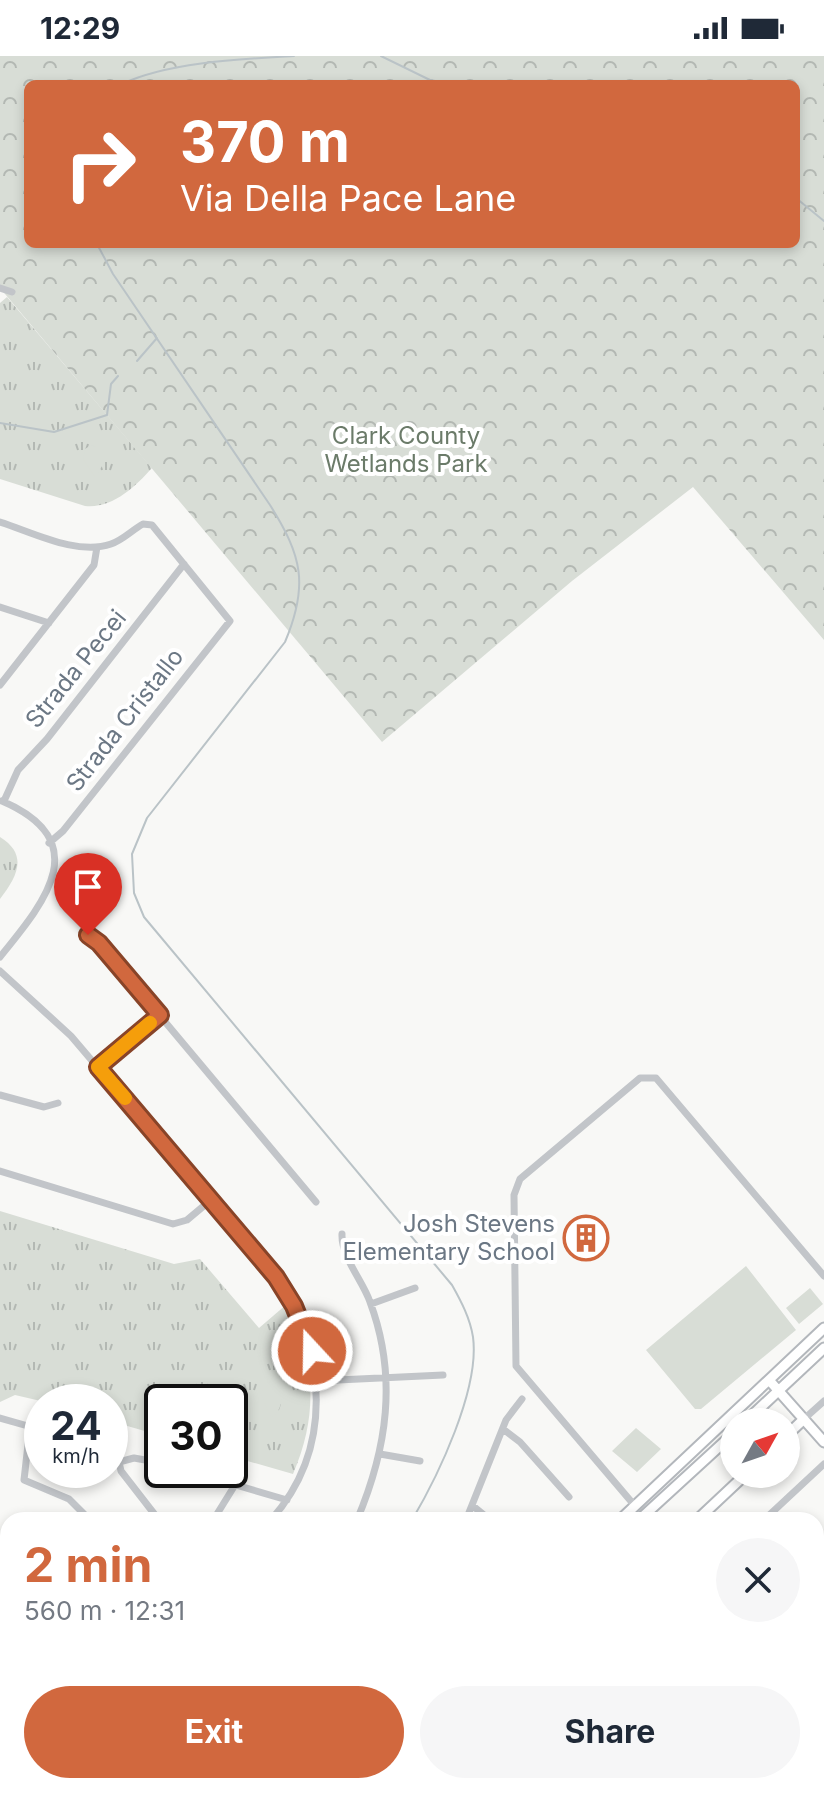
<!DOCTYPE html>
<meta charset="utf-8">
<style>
body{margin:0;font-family:Inter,sans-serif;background:#f6f6f7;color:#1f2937;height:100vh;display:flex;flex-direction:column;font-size:30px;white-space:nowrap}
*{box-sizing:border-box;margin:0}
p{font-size:26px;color:#747a83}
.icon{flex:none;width:44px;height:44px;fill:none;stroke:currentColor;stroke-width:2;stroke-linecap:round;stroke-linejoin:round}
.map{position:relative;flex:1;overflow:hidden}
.side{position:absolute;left:0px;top:1456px;width:824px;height:282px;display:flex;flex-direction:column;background:#fff;border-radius:24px 24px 0 0;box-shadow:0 4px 12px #0003}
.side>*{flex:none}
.top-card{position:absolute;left:24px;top:24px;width:776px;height:168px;border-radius:12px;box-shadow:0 4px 12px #0003;background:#d1683e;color:#fff;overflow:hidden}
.needle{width:52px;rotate:50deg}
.controls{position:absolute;left:720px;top:1352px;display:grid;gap:16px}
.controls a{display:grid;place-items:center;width:80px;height:80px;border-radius:50%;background:#fff;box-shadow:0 4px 12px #0003;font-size:40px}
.speed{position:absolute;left:24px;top:1328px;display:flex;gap:16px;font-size:40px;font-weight:700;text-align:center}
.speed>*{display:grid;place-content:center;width:104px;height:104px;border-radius:50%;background:#fff;box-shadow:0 4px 12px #0003;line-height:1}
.speed small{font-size:20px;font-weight:400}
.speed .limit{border:4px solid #111;border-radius:12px;background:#fff;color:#111}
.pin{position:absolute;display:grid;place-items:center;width:68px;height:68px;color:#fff;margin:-82px -34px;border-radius:50% 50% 50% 0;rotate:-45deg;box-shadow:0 0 8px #0007}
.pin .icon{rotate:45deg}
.me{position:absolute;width:88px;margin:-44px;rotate:339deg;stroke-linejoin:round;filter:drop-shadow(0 0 6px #0008)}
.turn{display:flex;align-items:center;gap:28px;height:168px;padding:0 24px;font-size:36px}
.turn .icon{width:104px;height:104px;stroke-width:2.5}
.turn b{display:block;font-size:56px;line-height:68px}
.round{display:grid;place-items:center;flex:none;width:84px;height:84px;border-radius:42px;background:#f6f6f7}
.overview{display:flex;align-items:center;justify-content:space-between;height:136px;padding:0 24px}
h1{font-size:48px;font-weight:700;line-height:60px;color:#d1683e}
.action{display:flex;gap:16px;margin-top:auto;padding:16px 24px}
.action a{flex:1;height:92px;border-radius:48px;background:#d1683e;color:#fff;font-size:32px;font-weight:700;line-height:92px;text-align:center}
.action a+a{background:#f6f6f7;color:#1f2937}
.status{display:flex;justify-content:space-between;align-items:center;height:56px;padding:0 40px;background:#fff;direction:ltr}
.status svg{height:22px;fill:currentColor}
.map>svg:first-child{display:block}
.built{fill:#e6e7e6}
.grass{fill:url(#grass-tufts)}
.park{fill:url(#park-crowns);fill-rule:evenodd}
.garden{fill:#d8ddd6}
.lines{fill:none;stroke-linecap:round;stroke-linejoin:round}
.stream{stroke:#bac3c7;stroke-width:2}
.secondary-casing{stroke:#b3b7bc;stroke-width:13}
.street{stroke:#c2c5c9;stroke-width:7}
.secondary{stroke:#fff;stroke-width:9}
.route-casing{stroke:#884428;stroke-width:20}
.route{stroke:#d1683e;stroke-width:14}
.slow{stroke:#f59e0b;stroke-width:14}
.labels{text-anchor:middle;stroke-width:8;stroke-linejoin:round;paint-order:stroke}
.park-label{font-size:24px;fill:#6b7b69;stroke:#fff}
.street-label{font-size:24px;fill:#6b7784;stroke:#fff}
.poi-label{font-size:24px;fill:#6b7784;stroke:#fff;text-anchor:end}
</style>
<div class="status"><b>12:29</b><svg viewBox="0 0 49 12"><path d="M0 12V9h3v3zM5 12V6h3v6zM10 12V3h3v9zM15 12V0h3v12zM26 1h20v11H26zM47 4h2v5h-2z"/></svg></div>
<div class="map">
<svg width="824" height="1737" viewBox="0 0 824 1737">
<defs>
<pattern id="grass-tufts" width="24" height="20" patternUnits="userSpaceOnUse" patternTransform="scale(2)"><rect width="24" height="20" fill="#d8ddd6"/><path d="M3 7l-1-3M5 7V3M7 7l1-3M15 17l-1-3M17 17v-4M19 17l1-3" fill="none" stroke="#b3b8b3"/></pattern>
<pattern id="park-crowns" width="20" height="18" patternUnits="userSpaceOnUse" patternTransform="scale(2)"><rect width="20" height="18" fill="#d8ddd6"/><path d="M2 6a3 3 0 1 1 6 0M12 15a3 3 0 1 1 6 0" fill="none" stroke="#b3b8b3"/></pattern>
</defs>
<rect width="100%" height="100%" fill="#f8f8f6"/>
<path class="built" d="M421 1730H739L745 1737H413Z"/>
<path class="grass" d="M7 241 152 412C135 431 112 453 85 450L0 423V247Z
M0 781C29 799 17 821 0 843Z
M0 1155 174 1208 200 1203 259 1272 287 1248C315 1305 319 1358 293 1418L230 1400V1346H162V1380L110 1365V1346H45L15 1339 0 1346Z"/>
<path class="park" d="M0 0H824V584L693 431 572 525 382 686 0 232ZM28 28H796V188H28Z"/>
<path class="garden" d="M91 389 96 391 104 407 95 421 83 403 85 393Z
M746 1210 796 1274 701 1353H695L646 1294Z
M810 1232 823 1248 799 1268 786 1252Z
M269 1329 278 1333C284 1343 281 1356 271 1361L260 1336Z
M636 1372 661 1393 637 1416 612 1395Z"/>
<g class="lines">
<path class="stream" d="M381 0 430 24 450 28
M122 28C169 6 242 3 294 0
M796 142 824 165
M97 188 113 218 270 449C302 500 309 529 285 586L147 762 132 798 134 837 144 861 452 1229C461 1245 470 1262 473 1281 480 1333 438 1420 412 1464
M137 305 157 282
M0 367 54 376 107 359 111 328 118 320
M98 1737 110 1730"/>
<g class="secondary-casing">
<path id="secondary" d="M769 1324 824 1386
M745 1366 824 1292
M786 1380 804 1363
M620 1464 824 1272
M639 1464 734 1377
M697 1464 746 1418
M357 1737 365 1730
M377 1737 384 1730
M400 1737 408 1730"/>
</g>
<path class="street" d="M0 232 12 236
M0 466C32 476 77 500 111 488 123 484 132 474 143 468L152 469 230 565 63 775 49 787
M0 551 49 567
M0 629 94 509 97 491
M4 745 18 714 47 683 184 508
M88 879 99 887 316 1146
M0 901C43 848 97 786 2 745
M0 915 71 980 276 1221C327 1295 334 1393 271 1464
M98 1011 160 959
M0 1039 44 1051 58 1047
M0 1115 173 1168 187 1164 212 1143
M342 1178C341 1201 363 1225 370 1246 398 1321 387 1393 357 1464
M371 1248 415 1232
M317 1325 443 1319
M0 1362 42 1374
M804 1363 824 1345
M30 1371 24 1424 69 1443 90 1464
M503 1373 520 1386 569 1441
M380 1398 420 1405
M119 1406 121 1415 159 1464
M119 1406 134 1402 162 1407
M185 1414 287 1444
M473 1450 490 1464
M635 1450 516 1310 514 1139 520 1123 640 1022H656L824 1220
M29 1464 30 1460
M209 1464 217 1458 235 1429
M466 1464 506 1364 522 1343
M764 1464 824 1408
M816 1514 824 1517
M816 1604 824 1603
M0 1653 8 1652
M816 1686 824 1685
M612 1730 618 1737
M794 1730 797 1737
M2 1737 13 1730
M183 1737 193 1730
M289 1737 293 1730"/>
<use href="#secondary" class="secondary"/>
</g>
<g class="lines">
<g class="route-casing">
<path id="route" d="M88 879 99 887 160 959 98 1011 276 1221 294 1250 312 1295"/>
</g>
<use href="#route" class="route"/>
<path class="slow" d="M125 1042 98 1011 150 967"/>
</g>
<defs>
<g id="building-ring" transform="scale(2.3)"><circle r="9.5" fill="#fff" stroke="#d1683e" stroke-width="1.5"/><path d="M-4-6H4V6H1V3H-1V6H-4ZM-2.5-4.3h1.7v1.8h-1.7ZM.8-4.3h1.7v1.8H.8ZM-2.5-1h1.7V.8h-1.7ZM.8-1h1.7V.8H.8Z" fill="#d1683e"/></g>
</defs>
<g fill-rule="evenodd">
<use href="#building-ring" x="586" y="1182"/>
</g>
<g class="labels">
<g class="park-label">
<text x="406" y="388">Clark County<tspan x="406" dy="28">Wetlands Park</tspan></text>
</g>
<g class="street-label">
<text transform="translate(76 613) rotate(-51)" y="8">Strada Pecei</text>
<text transform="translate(125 664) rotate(-52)" y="8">Strada Cristallo</text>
</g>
<g class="poi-label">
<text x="555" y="1176">Josh Stevens<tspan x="555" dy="28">Elementary School</tspan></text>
</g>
</g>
</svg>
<div class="controls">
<a><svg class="needle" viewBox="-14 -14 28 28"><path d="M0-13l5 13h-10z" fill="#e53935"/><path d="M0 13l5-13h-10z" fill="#747a83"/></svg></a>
</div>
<div class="speed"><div>24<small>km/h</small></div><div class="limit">30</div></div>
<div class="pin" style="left:88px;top:879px;background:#d93025"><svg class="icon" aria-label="arrive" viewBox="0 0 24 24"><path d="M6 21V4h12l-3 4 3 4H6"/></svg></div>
<svg class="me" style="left:312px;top:1295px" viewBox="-20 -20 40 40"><circle r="17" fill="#d1683e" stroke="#fff" stroke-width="3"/><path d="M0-11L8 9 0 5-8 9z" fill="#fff"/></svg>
<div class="top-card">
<div class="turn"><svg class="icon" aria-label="right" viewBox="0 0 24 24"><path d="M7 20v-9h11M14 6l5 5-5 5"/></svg><div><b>370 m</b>Via Della Pace Lane</div></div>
</div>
<section class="side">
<div class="overview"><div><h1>2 min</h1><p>560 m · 12:31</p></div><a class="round"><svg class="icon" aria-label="close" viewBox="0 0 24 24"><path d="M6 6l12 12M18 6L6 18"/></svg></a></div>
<div class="action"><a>Exit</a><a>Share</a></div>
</section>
</div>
